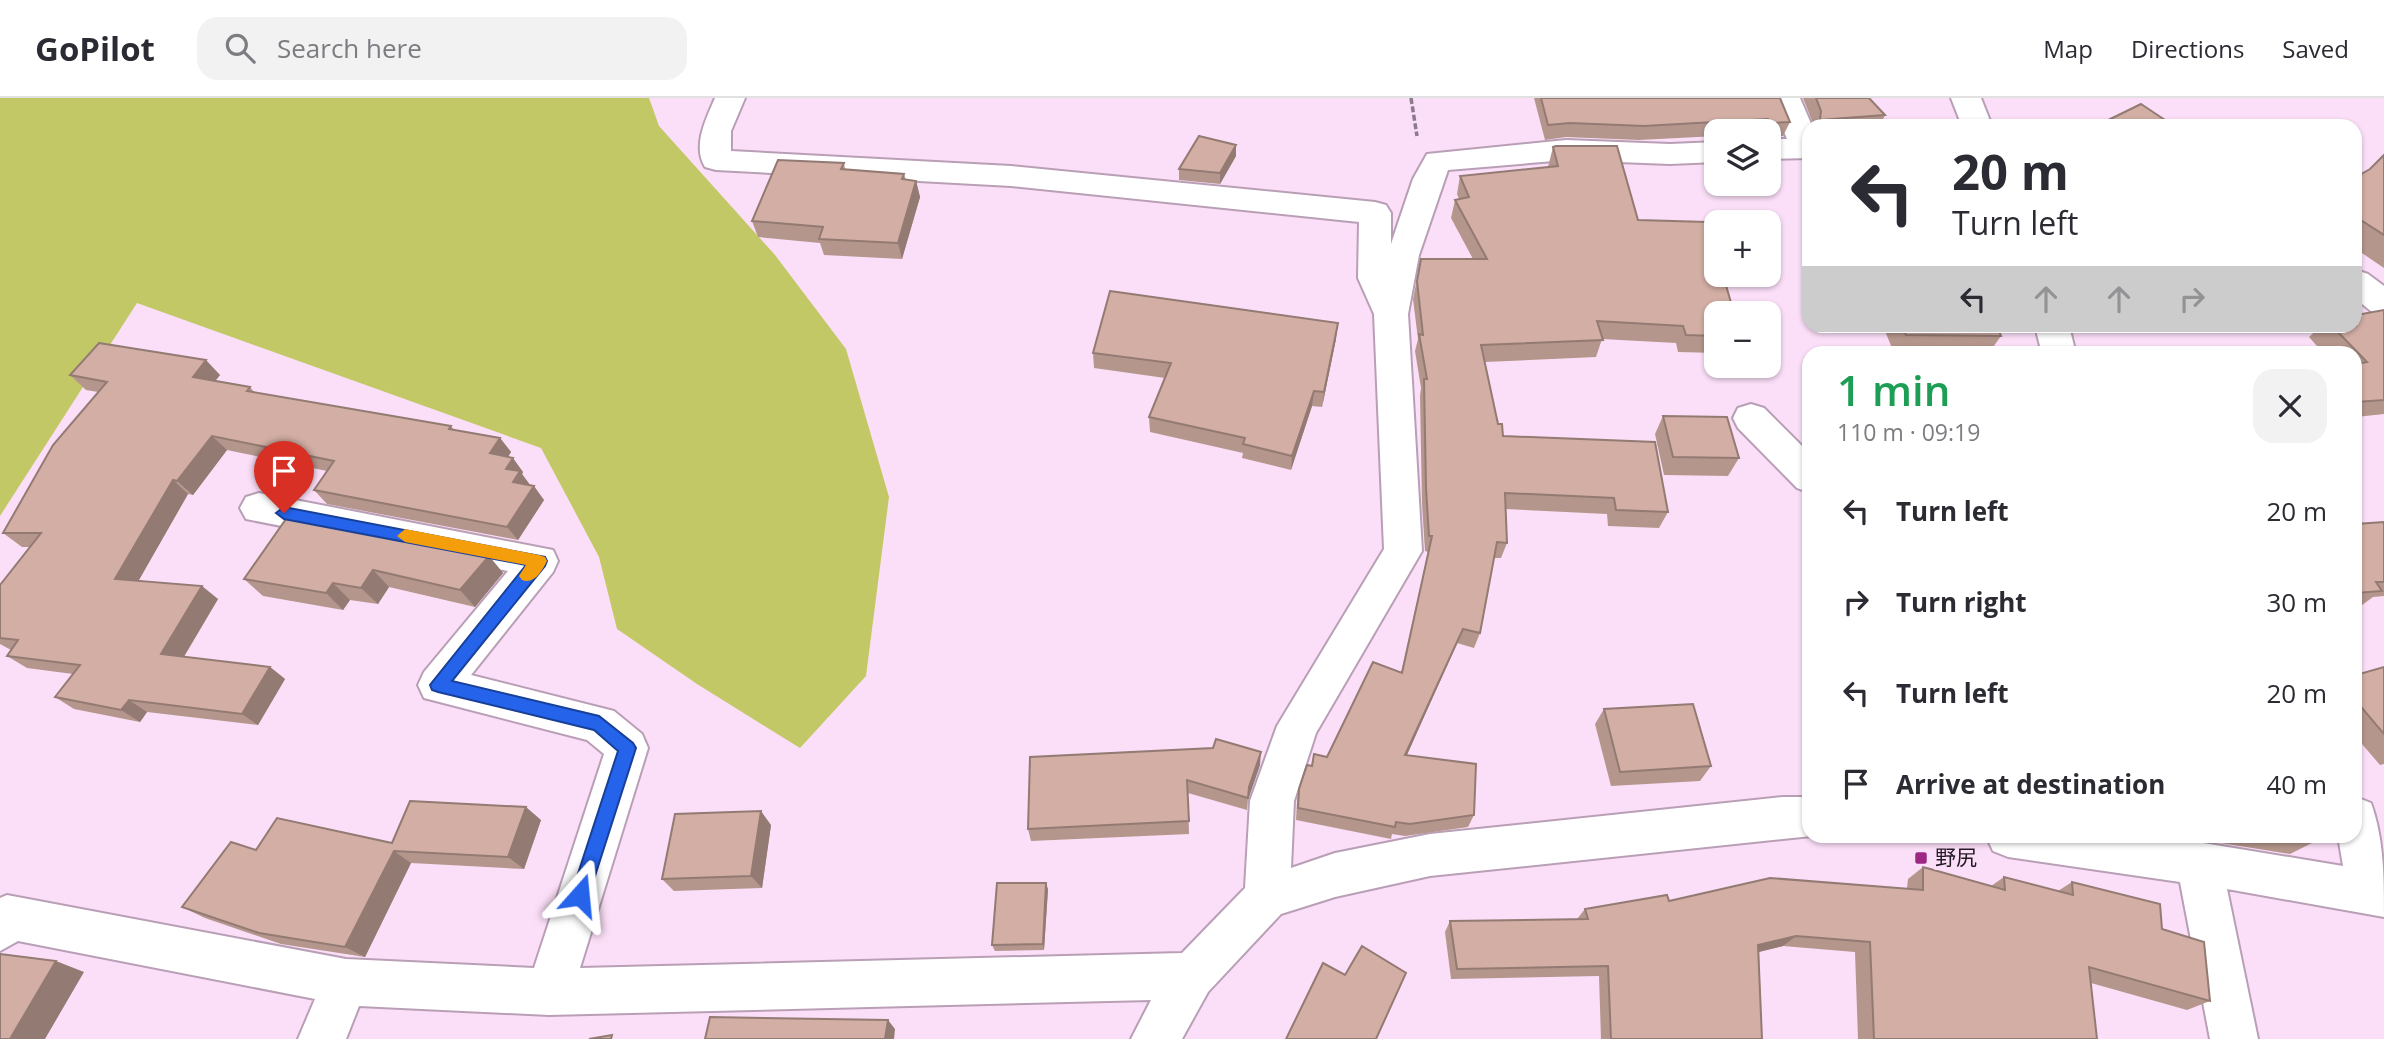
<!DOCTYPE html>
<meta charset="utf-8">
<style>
body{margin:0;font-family:"Open Sans","Noto Sans JP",sans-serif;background:#f2f2f3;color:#2b2b33;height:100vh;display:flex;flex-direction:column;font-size:26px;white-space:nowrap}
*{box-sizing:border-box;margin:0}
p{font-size:23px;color:#7c7c81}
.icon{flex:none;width:38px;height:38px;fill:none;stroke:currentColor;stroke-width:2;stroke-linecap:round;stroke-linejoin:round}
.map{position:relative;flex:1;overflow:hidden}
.panel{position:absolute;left:1802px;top:248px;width:560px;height:497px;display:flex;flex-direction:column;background:#fff;border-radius:21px;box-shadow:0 2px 5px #0004}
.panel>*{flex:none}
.hud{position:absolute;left:1802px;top:21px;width:560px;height:214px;border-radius:21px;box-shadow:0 2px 5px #0004;background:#fff;color:#2b2b33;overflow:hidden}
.fabs{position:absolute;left:1704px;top:21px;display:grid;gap:14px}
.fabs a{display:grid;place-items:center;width:77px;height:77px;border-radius:14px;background:#fff;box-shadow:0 2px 5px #0004;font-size:35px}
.pin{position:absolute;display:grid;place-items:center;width:60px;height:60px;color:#fff;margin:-72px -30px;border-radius:50% 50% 50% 0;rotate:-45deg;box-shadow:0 0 7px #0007}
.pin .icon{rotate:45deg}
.me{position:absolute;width:77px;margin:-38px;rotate:18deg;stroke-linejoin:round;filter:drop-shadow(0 0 5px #0008)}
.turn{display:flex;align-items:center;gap:24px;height:147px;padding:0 35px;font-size:32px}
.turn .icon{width:91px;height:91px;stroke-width:2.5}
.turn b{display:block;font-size:49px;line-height:60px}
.lanes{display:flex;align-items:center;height:66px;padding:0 35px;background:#0003;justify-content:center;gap:35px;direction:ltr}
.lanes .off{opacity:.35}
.round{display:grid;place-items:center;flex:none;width:74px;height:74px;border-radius:21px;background:#f2f2f3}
.overview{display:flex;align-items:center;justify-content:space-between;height:119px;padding:0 35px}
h1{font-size:42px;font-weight:600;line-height:52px;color:#1e9e55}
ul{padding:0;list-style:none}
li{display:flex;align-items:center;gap:21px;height:91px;padding:0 35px}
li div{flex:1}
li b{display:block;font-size:26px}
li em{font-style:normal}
header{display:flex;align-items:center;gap:42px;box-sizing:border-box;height:98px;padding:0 35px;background:#fff;border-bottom:2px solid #e1e1e2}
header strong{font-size:33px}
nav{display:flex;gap:38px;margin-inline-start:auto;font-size:24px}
.search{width:490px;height:63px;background:#f2f2f3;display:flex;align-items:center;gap:18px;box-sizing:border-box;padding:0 24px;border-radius:21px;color:#7c7c81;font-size:26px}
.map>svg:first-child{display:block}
.green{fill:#c3c867}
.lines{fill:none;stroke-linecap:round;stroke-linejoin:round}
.minor-casing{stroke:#b99fb6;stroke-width:4}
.path{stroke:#8d7a8b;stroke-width:3.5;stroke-dasharray:6 2.5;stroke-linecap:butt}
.minor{fill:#fff;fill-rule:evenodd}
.wall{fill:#b5968d}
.shaded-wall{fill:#937a73}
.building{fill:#d2aea4;stroke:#937a73;stroke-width:2}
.route{fill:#2563eb;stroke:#184099;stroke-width:2}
.slow{fill:#f59e0b}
.poi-dot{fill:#9d2883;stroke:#fbdff8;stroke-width:2.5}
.labels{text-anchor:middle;stroke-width:7;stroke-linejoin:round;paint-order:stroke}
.poi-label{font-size:21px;fill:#231922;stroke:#fbdff8;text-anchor:start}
</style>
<header>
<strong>GoPilot</strong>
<div class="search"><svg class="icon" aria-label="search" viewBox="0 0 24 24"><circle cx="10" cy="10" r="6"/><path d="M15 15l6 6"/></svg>Search here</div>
<nav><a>Map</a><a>Directions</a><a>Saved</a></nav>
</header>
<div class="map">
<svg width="2384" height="941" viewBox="0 0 2384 941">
<rect width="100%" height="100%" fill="#fbdff8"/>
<path class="green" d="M0 0H649L659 28 775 157 846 251 889 399 866 578 800 650 697 586 617 531 599 459 541 350 137 205 0 418Z"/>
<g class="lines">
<g class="minor-casing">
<path id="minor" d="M715 0H745L731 33V53L1011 68 1375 104 1386 107 1391 115V146L1413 81 1427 56 1566 42 1670 46 1717 44V64L1670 66 1566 62 1448 72 1419 157 1408 216 1422 453 1316 635 1294 703 1291 770 1335 755 1430 736 1783 699H1810V738H1812L1430 778 1335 799 1281 816 1208 894 1182 941H1131L1151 902 549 917 359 908 346 941H298L315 901 18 843 0 853V800L7 797 346 861 534 870 604 656 587 642 424 600 418 587 424 574 508 473 246 421 240 410 246 399 259 395 553 452 558 463 553 474 471 577 614 613 642 636 648 650 580 870 1182 855 1245 790 1250 703 1277 628 1384 451 1374 216 1358 180 1359 124 1011 88 716 72 705 69C692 48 706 21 715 0Z
M1770 0H1800L1812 28H1810V60L1769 61V41H1787Z
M1951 0H1981L1992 28H1962Z
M2356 172 2368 176 2384 188V217L2372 214 2356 201Z
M2035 228H2069L2076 256H2042Z
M1751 306 1764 310 1810 356V395L1797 390 1738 330 1733 320 1738 310Z
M2356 699 2371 705C2384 741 2384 780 2384 819L2227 791 2258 941H2210L2180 784 2008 759 1993 753 1986 738H2161L2343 768 2338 738H2356Z"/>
</g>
<path class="path" d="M1411 0 1417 38"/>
<use href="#minor" class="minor"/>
</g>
<path class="wall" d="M1534 0H1780L1790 24 1783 38 1769 39V33H1717V38L1639 42 1566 39 1545 42Z
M1803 0H1869L1885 17 1880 28H1814Z
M1236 47V58L1220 86 1179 82V71Z
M1553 49 1638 122 1717 215V255L1678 254 1676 245 1602 241 1596 259 1485 264 1498 326 1503 338 1668 414 1659 430 1608 428 1607 416 1506 411 1507 445 1501 460H1494L1480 535 1474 550 1457 545 1407 657 1474 717 1468 729 1405 738 1392 736 1391 741 1296 722 1297 703 1299 691 1312 668 1327 659 1401 575 1428 454 1425 453 1422 406 1420 298 1421 290 1415 253 1418 241 1413 201 1421 161H1473L1451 120 1455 102 1459 101 1457 96 1460 78 1548 69Z
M2384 57V170L2356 151V79L2370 71Z
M844 65 845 71 904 76 906 82 916 83 920 99 902 161 824 157 820 145 758 139 752 123Z
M2384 212V316L2356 319V256H2324L2309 239 2321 228H2356Z
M1883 228H1997L2001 238 1988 256 1894 255Z
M1336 241 1322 309 1312 308 1291 372 1242 360 1243 355 1150 334 1149 319 1165 280 1094 270 1093 255Z
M70 277H220L215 283 250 289 255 295 451 328 454 332 500 340 511 354 508 359 523 374 522 376 530 388 544 402 518 442 327 406 314 392 327 373 227 352 193 397 188 396 139 482 218 501 184 559 270 569 285 581 258 627 147 614 140 624 74 611 55 599 73 576 27 570 7 558 11 552 0 546V487L30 449H22L3 435 98 294 86 292Z
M1663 318 1739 360 1728 378 1664 377 1655 336Z
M2384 424V498L2373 499 2358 510H2356V426Z
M489 458 503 475 475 509 389 489 378 506 350 502 343 512 263 498 244 481Z
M2384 569V666L2380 667 2356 639V577Z
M1604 611 1711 668 1700 683 1611 688 1595 626Z
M1030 659 1260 667 1248 701 1247 712 1188 695 1189 736 1031 743 1028 731Z
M541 722 524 771 411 765 365 859 281 846 205 820 182 809 256 752 392 745Z
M771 727 762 790 674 793 662 781Z
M2195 738H2315L2316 743 2290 756 2196 741Z
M1923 769 1991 788 2004 779 2058 793 2072 784 2162 831 2210 903 2187 912 2091 885 2097 941H1858L1855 854 1783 848 1759 854 1762 941H1601L1599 878 1451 881 1445 834 1450 823 1577 821 1585 811 1669 803 1907 790 1908 781Z
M1048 791 1044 852 995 853 992 847Z"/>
<path class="shaded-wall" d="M1236 47V58L1220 86V75Z
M916 83 920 99 902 161 898 145Z
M1338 225 1336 241 1322 309 1324 294Z
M206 262 220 277 207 293 193 279Z
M1314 293 1312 308 1291 372 1292 358Z
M212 338 227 352 193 397 177 383Z
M500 340 511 354 501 369 490 355Z
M513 360 523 374 522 376 531 388 513 384 506 371Z
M173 382 188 396 132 494 115 481Z
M534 388 544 402 518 442 507 429Z
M489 458 503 475 475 509 460 492Z
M373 472 389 489 378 506 361 490Z
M333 485 350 502 343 512 326 495Z
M202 488 218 501 178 568 161 556Z
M1463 531 1457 545 1401 670 1405 657Z
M270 569 285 581 258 627 242 616Z
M129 602 147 614 140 624 121 612Z
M1261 654 1260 667 1248 702 1249 689Z
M526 709 541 722 524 771 508 759Z
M761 713 771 727 762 790 751 778Z
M394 753 411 765 365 859 345 849Z
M1046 785 1048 791 1044 852 1043 846Z
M1796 838 1783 848 1746 857 1758 847Z
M56 863 84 874 45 941H10Z
M888 922 895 931 894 941H885Z"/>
<path class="building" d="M1541 0H1780L1790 24 1770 25 1768 21 1644 28 1570 25 1548 27Z
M1816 0H1869L1885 17 1820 22 1821 13Z
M2141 6 2174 28H2096Z
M1199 38 1236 47 1220 75 1179 71Z
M1556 48H1617L1638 122 1707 124 1717 157V177H1723L1734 215H1717V238L1686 237 1683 228 1597 223 1603 242 1481 247 1498 326H1502L1503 338 1655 344 1668 414 1616 412 1614 400 1505 395 1507 445 1497 444 1480 535 1463 531 1405 657 1476 666 1474 717 1410 726 1396 724 1395 729 1298 710 1299 691 1307 667 1312 668 1314 656 1327 659 1373 564 1402 575 1432 438H1429L1426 390 1424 281H1427L1419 236 1423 237 1417 183 1421 161H1487L1455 102 1469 99 1460 78 1558 68 1553 49Z
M2384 57V137L2356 119V79L2370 71Z
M778 62 844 65 841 71 904 76 902 81 916 83 898 145 819 141 823 129 752 123Z
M1110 193 1338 225 1324 294 1314 293 1292 358 1243 346 1245 340 1149 319 1171 265 1093 255Z
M2384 212V302L2356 304V266L2367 264 2332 228H2356V217Z
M1902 228H1997L2001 238 1906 237Z
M99 245 206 262 193 279 250 289 247 293 451 328 449 331 500 340 490 355 513 360 506 371 520 373 513 384 534 388 507 429 314 392 334 363 212 338 177 383 173 382 115 481 202 488 161 556 270 569 242 616 129 602 121 612 55 599 80 567 7 558 18 542 0 540V487L41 435H3L53 347 107 284 70 277Z
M1663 318 1727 319 1739 360 1673 359Z
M288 418 489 458 460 492 373 472 361 490 333 485 326 495 244 481Z
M2384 424V484H2376L2382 493 2356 495V426Z
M2384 569V636L2356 603V577Z
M1693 606 1711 668 1620 674 1604 611Z
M1216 641 1261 654 1249 689 1248 700 1187 682 1189 723 1028 731 1030 659 1213 650Z
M410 703 526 709 508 759 394 753 345 849 259 835 182 809 231 744 256 752 277 720 392 745Z
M761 713 751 778 662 781 675 716Z
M2289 738H2315L2316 743Z
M1923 769 2005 792 2004 779 2073 797 2072 784 2160 806 2162 831 2204 844 2210 903 2089 869 2097 941H1874L1870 844 1796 838 1758 847 1762 941H1611L1608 868 1457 871 1450 823 1588 821 1585 811 1667 797 1669 803 1770 780 1923 792Z
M997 785H1046L1043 846 992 847Z
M1362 848 1406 875 1376 941H1286L1323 865 1345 877Z
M0 856 56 863 10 941H0Z
M710 919 888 922 885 941H705Z
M612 937 611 941H589Z"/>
<path class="route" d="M284 409 545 459 547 463 545 468 452 583 599 618 633 645 636 650 587 803 580 806 574 803 571 797 618 653 594 632 438 594 432 592 430 587 526 467 284 421 276 415Z"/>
<path class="slow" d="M405 431 539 457 545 459 547 463C542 473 534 487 522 482L519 478 526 467 405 444 397 438Z"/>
<rect class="poi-dot" x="1914" y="753" width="14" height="14" rx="3.5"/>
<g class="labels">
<g class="poi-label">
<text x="1935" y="767">野尻</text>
</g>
</g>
</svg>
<div class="fabs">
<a><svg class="icon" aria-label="layers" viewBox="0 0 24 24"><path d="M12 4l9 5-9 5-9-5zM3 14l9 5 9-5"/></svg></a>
<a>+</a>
<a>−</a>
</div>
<div class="pin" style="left:284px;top:415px;background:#d93025"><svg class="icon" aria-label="arrive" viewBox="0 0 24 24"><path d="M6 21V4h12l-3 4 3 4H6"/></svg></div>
<svg class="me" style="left:580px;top:797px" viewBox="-20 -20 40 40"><path d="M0-17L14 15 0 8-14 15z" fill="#2563eb" stroke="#fff" stroke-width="4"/></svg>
<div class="hud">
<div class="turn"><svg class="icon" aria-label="left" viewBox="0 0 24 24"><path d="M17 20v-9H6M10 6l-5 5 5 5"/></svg><div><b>20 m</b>Turn left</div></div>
<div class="lanes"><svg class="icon" aria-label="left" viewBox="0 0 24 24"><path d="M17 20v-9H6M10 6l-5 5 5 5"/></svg><svg class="icon off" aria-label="ahead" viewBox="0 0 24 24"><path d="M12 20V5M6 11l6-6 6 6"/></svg><svg class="icon off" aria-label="ahead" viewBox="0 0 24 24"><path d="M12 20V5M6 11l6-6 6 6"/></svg><svg class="icon off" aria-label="right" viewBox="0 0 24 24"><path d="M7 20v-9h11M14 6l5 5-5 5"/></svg></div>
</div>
<section class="panel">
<div class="overview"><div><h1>1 min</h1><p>110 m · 09:19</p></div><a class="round"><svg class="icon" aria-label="close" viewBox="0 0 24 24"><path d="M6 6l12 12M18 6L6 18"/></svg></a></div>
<ul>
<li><svg class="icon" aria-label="left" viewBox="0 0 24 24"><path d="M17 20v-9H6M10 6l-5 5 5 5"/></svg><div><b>Turn left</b></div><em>20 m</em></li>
<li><svg class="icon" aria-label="right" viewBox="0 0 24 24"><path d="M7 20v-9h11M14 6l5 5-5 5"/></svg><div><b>Turn right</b></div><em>30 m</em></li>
<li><svg class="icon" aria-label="left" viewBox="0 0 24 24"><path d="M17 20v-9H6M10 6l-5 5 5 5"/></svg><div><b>Turn left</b></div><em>20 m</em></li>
<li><svg class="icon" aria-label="arrive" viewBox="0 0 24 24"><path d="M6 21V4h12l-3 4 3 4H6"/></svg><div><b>Arrive at destination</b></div><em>40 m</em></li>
</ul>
</section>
</div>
